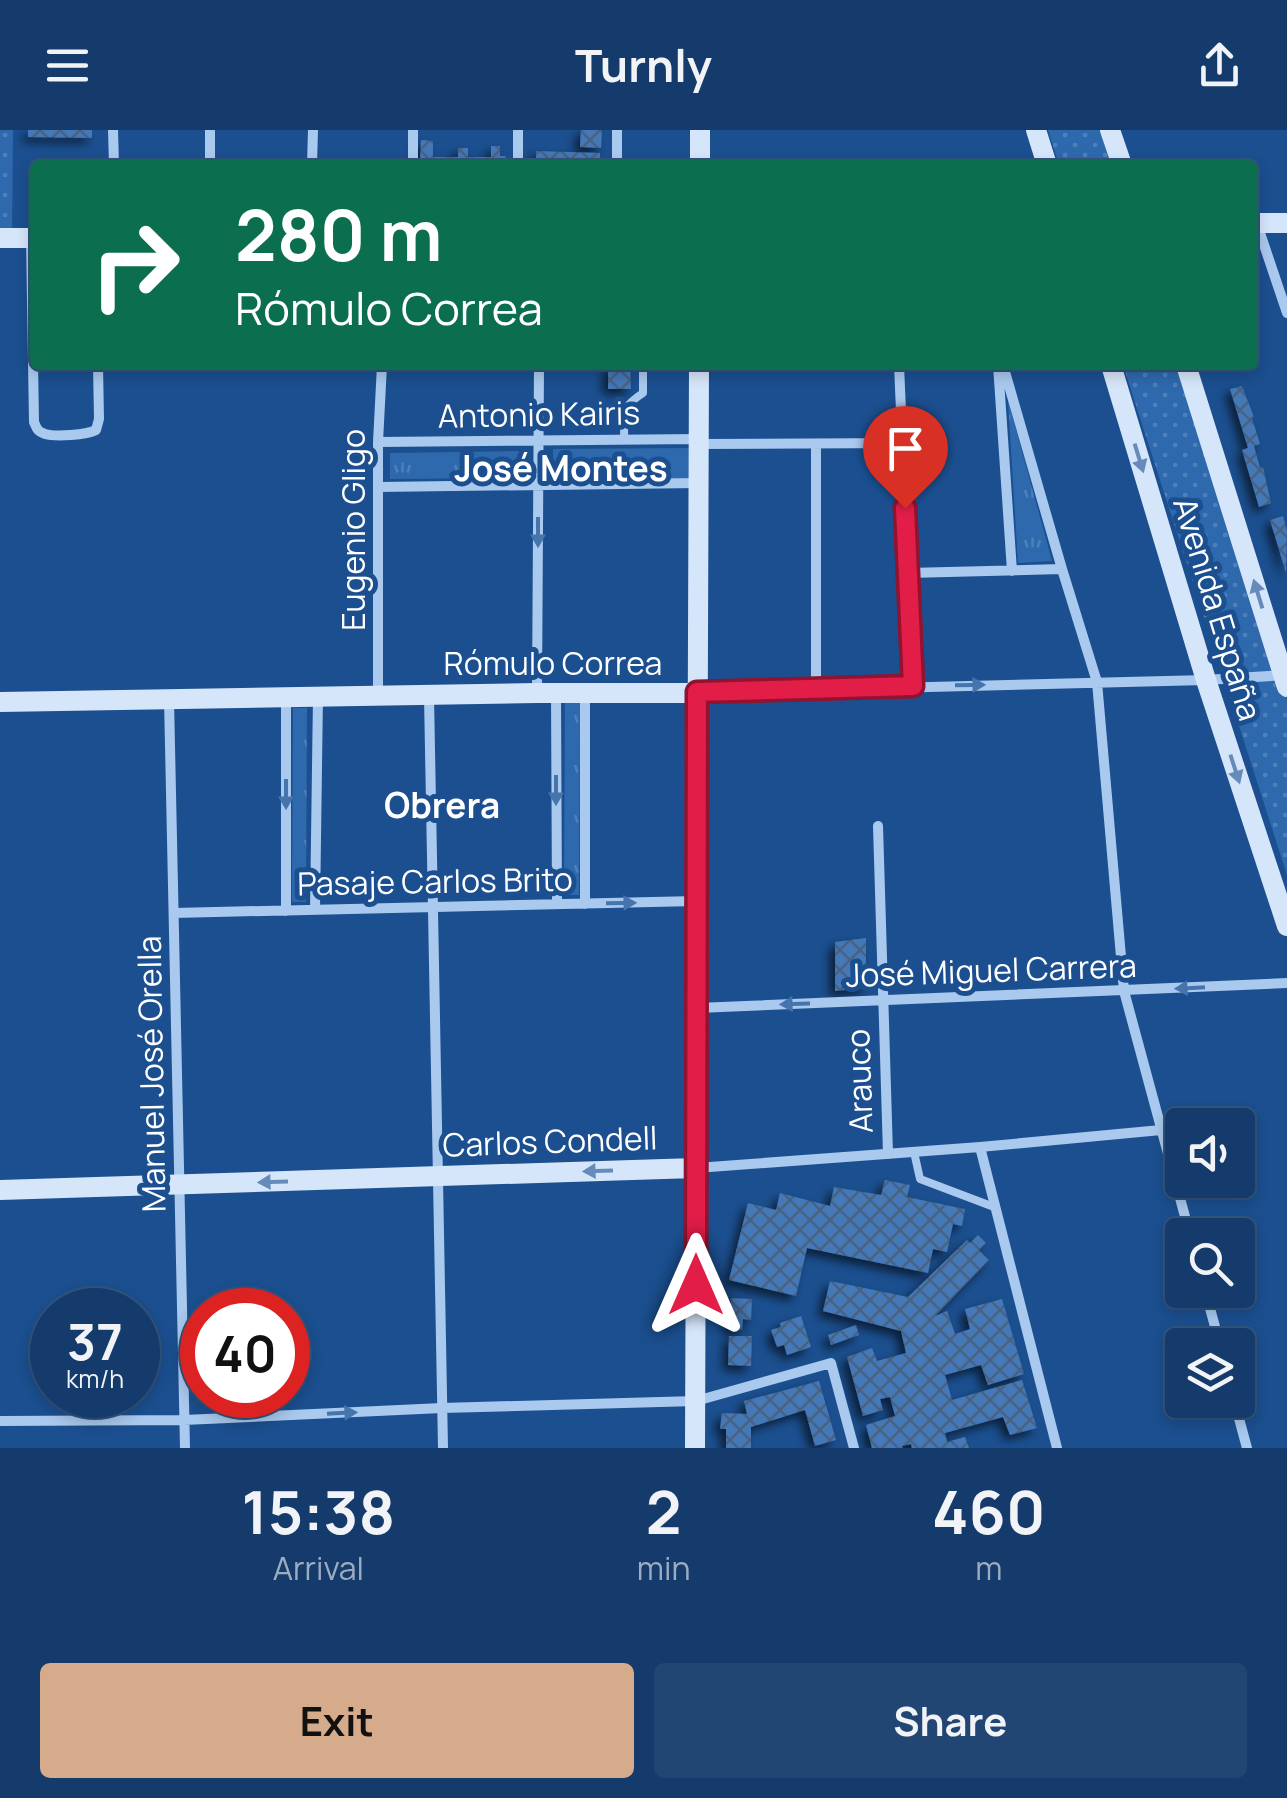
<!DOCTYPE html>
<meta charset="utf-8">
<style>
body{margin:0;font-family:Manrope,sans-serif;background:#214673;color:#f1f3f6;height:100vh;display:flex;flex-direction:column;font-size:38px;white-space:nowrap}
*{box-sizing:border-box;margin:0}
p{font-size:32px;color:#9dadc1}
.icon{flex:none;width:55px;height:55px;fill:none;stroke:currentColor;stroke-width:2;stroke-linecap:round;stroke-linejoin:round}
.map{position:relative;height:1318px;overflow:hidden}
.drawer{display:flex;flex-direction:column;background:#143b6b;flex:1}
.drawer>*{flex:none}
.banner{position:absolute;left:30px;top:30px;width:1228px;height:210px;border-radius:10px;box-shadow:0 5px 15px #0003,0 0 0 2px #33557e;background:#0b6e4f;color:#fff;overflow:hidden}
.controls{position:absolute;left:1165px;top:978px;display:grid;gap:20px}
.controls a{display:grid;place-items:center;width:90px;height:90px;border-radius:10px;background:#143b6b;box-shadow:0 5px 15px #0003,0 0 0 2px #33557e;font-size:50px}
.speed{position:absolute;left:30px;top:1158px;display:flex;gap:20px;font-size:50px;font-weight:700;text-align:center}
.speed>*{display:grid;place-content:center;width:130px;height:130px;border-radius:50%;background:#143b6b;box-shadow:0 5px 15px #0003,0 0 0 2px #33557e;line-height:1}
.speed small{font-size:25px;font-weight:400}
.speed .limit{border:15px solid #d22;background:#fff;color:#111}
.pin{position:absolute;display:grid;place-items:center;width:85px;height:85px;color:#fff;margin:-102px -42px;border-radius:50% 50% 50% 0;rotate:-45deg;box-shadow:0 0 10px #0007}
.pin .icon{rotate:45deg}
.me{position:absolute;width:110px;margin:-55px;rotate:0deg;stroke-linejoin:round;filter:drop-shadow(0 0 8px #0008)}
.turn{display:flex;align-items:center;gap:35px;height:210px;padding:0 40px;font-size:45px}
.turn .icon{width:130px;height:130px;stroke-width:2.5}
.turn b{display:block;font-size:70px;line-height:85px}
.eta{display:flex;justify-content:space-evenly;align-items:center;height:170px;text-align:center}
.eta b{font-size:60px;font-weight:700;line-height:70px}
.cta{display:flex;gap:20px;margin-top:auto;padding:20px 40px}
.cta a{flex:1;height:115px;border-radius:10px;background:#d6ab8b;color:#111;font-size:40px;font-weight:700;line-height:115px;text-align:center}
.cta a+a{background:#214673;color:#f1f3f6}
header{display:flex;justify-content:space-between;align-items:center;height:130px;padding:0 40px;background:#143b6b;font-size:45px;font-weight:700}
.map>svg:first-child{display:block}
.grass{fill:url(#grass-tufts)}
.park{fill:url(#park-dots)}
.building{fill:url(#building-cross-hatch);filter:url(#shadow)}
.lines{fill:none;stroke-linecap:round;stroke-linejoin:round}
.lane{stroke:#a9c9ee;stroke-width:8}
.street{stroke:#a9c9ee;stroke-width:10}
.secondary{stroke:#d6e6fa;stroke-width:20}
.oneway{fill:#668bba}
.oneway2{fill:#4674ac}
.route-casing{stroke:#92132f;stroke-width:25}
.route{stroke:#e11d48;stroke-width:18}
.labels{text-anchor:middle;stroke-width:10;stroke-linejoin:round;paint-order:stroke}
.street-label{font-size:32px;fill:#fff;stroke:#1b4f8f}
.neighbourhood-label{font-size:35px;font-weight:bold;fill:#fff;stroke:#1b4f8f}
</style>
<header><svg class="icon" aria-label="menu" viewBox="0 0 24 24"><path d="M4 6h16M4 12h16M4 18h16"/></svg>Turnly<svg class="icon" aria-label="share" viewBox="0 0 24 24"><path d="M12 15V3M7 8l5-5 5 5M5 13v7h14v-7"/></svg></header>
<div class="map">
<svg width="1287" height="1318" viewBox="0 0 1287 1318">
<defs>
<pattern id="grass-tufts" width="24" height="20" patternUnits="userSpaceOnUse" patternTransform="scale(2.5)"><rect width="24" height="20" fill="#2e69ad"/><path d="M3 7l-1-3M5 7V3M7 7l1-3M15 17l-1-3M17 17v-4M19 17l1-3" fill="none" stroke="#4d80b9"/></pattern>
<pattern id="park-dots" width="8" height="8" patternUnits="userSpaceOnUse" patternTransform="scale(2.5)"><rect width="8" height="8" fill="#2e69ad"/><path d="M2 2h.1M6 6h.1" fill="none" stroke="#4d80b9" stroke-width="1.8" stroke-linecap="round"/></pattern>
<pattern id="building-cross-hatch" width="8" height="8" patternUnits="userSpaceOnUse" patternTransform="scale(2.5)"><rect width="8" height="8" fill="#4478b7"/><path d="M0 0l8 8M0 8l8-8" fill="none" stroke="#486282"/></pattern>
<filter id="shadow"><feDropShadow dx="-5.5" dy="5.5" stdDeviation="5" flood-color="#0009"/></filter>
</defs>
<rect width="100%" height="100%" fill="#1b4f8f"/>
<path class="grass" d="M1008 270 1052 431 1018 433Z
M691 318V349H553V319Z
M526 321V348L390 349V323Z
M565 571H580L579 765H564Z
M293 578H307L306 772H292Z"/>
<path class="park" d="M0 0H13L12 102 0 101Z
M1048 0H1104L1116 35H1059Z
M1123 235H1181L1192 267 1287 570V745Z"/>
<path class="building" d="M28 0H92V8L28 7Z
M581 0H602L601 18 580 17Z
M421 10 433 11V27H458V18H468V27H491V16H500V26H506V35H427V29H420Z
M536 21 600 23V35H536Z
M608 235H630L631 259H608Z
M1242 256 1254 287 1252 288 1260 314 1254 316 1260 338 1263 337 1271 373 1259 377 1242 320 1248 318 1230 259Z
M1283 386 1287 401 1286 443 1270 390Z
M866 808V858L835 861V812Z
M885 1050 910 1055 907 1067 965 1079 962 1096 953 1094 947 1122 933 1119 928 1143 807 1118 796 1166 729 1150 748 1073 776 1080 780 1063 830 1076 834 1057 881 1065Z
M978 1105 986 1113 979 1120 989 1130 935 1186 947 1181 955 1204 970 1199 965 1179 1002 1169 1024 1244 988 1255 981 1235 945 1245 952 1270 1022 1250 1037 1298 1010 1305 1003 1287 945 1303 947 1312 965 1307 969 1318H912L911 1314 902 1316 903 1318H872L866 1295 895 1286 890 1267 880 1269 883 1280 863 1286 847 1227 872 1218 877 1231 906 1223 901 1201 823 1181 830 1151 908 1167 967 1110 970 1113Z
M731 1168 752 1169 751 1190 743 1189 742 1200 730 1199Z
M801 1186 811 1217 787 1225 784 1215 777 1217 771 1200 781 1197 780 1193Z
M856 1195 859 1205 831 1215 828 1205Z
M729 1206H752L751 1236 728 1235Z
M819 1251 836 1310 815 1316 805 1280 751 1297V1318H726V1299H720L722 1283 747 1284 744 1271Z"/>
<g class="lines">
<path class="lane" d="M624 309C625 282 619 279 643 263V235
M914 1022 920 1049 994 1077"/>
<path class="street" d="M113 0 114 35
M210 0V35
M413 0V35
M518 0V35
M312 35 313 0
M617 35V0
M1257 94 1287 183
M31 109 34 292C37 299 37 301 45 304 56 307 86 305 96 300L99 289 98 235
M899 235 913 556
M998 235 1012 441
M1003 235 1062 439 1097 552 1124 861 1190 1105
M378 312 699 309
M700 314 902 313
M378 357 699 353
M908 443 1062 439
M816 559V315
M537 563 539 235
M585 563V774
M698 563 1206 550 1286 545
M556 564 557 774
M378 565V312L382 235
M429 566 443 1318
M286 568V781
M169 569 185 1318
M878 696 888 1024
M315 780 318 566
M174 783 697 771
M697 878 1287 853
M980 1017 1057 1318
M696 1038 980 1017 1161 1000
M1205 1160 1220 1215
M1234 1270 1247 1318
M0 1291 184 1290 442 1278 696 1271 831 1233 854 1318"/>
<path class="secondary" d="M1036 0 1047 35
M1110 0 1122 35
M700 35V0
M1252 93H1287
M0 108H35
M1111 235 1206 550 1287 796
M1186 235 1287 557
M0 572 537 563H697
M0 1060 695 1038
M695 1318 699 235"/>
</g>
<defs><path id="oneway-solid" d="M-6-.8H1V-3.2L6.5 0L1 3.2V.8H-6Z" transform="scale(2.5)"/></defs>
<g class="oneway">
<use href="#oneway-solid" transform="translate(1139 328) rotate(73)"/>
<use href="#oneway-solid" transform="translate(1258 464) rotate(-107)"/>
<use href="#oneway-solid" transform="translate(1235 639) rotate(72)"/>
<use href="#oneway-solid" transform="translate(598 1041) rotate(178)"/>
<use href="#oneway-solid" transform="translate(273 1052) rotate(178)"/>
</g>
<g class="oneway2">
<use href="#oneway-solid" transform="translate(538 402) rotate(90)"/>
<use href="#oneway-solid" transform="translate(970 555) rotate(-1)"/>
<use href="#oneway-solid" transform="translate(556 660) rotate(90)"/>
<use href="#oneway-solid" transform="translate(286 664) rotate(90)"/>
<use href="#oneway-solid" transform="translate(621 773) rotate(-1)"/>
<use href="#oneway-solid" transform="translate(1190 858) rotate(177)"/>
<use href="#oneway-solid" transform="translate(795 874) rotate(178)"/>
<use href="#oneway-solid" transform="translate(342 1283) rotate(-3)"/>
</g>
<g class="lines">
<g class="route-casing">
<path id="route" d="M696 1155 697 562 913 556 905 378"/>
</g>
<use href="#route" class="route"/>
</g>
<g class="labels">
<g class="street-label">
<text transform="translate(539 285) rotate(-1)" y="11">Antonio Kairis</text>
<text transform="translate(354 400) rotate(-90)" y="11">Eugenio Gligo</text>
<text transform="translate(1217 479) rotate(73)" y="11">Avenida España</text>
<text x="553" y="545">Rómulo Correa</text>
<text transform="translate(435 752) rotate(-1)" y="11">Pasaje Carlos Brito</text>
<text transform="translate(991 841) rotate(-2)" y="11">José Miguel Carrera</text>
<text transform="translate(152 944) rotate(-91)" y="11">Manuel José Orella</text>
<text transform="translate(860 951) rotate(-92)" y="11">Arauco</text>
<text transform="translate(550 1012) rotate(-2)" y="11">Carlos Condell</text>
</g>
<g class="neighbourhood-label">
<text x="561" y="351">José Montes</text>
<text x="442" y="688">Obrera</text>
</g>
</g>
</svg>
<div class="controls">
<a><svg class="icon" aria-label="sound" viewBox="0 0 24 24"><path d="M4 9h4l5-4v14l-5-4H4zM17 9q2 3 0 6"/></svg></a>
<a><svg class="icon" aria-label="search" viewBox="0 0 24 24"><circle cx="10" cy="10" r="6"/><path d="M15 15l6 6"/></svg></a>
<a><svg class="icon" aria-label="layers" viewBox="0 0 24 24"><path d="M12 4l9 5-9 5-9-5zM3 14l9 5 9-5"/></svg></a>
</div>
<div class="speed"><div>37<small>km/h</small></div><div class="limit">40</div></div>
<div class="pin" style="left:905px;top:378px;background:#d93025"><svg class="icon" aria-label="arrive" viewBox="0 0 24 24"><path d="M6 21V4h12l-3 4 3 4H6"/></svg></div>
<svg class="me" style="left:696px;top:1155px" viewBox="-20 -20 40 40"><path d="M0-17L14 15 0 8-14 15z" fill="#e11d48" stroke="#fff" stroke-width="4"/></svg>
<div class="banner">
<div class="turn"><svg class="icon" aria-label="right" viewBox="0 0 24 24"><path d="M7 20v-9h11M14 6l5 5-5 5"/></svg><div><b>280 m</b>Rómulo Correa</div></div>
</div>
</div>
<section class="drawer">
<div class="eta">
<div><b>15:38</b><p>Arrival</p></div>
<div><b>2</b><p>min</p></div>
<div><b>460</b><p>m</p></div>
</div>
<div class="cta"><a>Exit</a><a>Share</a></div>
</section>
